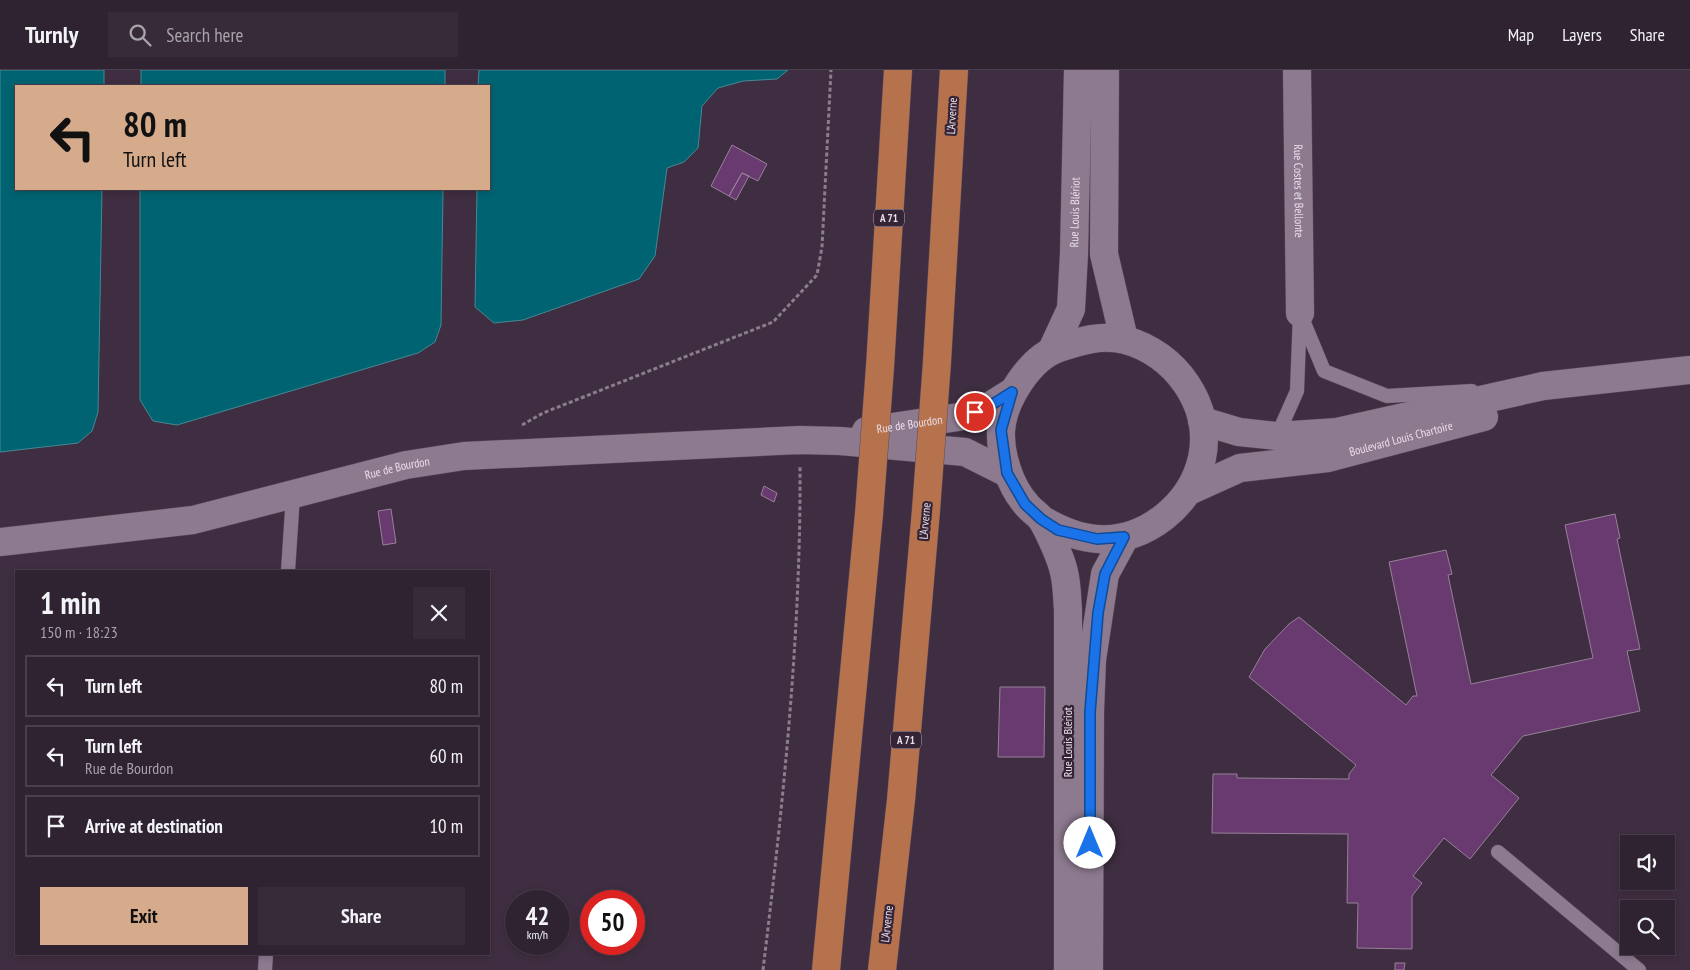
<!DOCTYPE html>
<meta charset="utf-8">
<style>
body{margin:0;font-family:"PT Sans Narrow",sans-serif;background:#372a39;color:#f1f3f6;height:100vh;display:flex;flex-direction:column;font-size:19px;white-space:nowrap}
*{box-sizing:border-box;margin:0}
p{font-size:16px;color:#a7a4ab}
.icon{flex:none;width:28px;height:28px;fill:none;stroke:currentColor;stroke-width:2;stroke-linecap:round;stroke-linejoin:round}
.map{position:relative;flex:1;overflow:hidden}
.details{position:absolute;left:15px;top:500px;width:475px;height:385px;display:flex;flex-direction:column;background:#2f2231;border-radius:0px;box-shadow:0 2px 8px #0003,0 0 0 1px #4a3f4d}
.details>*{flex:none}
.banner{position:absolute;left:15px;top:15px;width:475px;height:105px;border-radius:0px;box-shadow:0 2px 8px #0003,0 0 0 1px #4a3f4d;background:#d6ab8b;color:#111;overflow:hidden}
.tools{position:absolute;left:1620px;top:765px;display:grid;gap:10px}
.tools a{display:grid;place-items:center;width:55px;height:55px;border-radius:0px;background:#2f2231;box-shadow:0 2px 8px #0003,0 0 0 1px #4a3f4d;font-size:25px}
.speed{position:absolute;left:505px;top:820px;display:flex;gap:10px;font-size:25px;font-weight:700;text-align:center}
.speed>*{display:grid;place-content:center;width:65px;height:65px;border-radius:50%;background:#2f2231;box-shadow:0 2px 8px #0003,0 0 0 1px #4a3f4d;line-height:1}
.speed small{font-size:12px;font-weight:400}
.speed .limit{border:8px solid #d22;background:#fff;color:#111}
.pin{position:absolute;display:grid;place-items:center;width:42px;height:42px;color:#fff;margin:-21px;border:2px solid #fff;border-radius:50%;box-shadow:0 1px 5px #0007}
.me{position:absolute;width:55px;margin:-28px;rotate:0deg;stroke-linejoin:round;filter:drop-shadow(0 0 4px #0008)}
.turn{display:flex;align-items:center;gap:18px;height:105px;padding:0 25px;font-size:22px}
.turn .icon{width:65px;height:65px;stroke-width:2.5}
.turn b{display:block;font-size:35px;line-height:42px}
.round{display:grid;place-items:center;flex:none;width:52px;height:52px;border-radius:0px;background:#372a39}
.headline{display:flex;align-items:center;justify-content:space-between;height:85px;padding:0 25px}
h1{font-size:30px;font-weight:800;line-height:38px}
.primary-button{display:flex;gap:10px;margin-top:auto;padding:10px 25px}
.primary-button a{flex:1;height:58px;border-radius:0px;background:#d6ab8b;color:#111;font-size:20px;font-weight:800;line-height:58px;text-align:center}
.primary-button a+a{background:#372a39;color:#f1f3f6}
ul{padding:0;list-style:none}
li{display:flex;align-items:center;gap:15px;height:62px;margin:0 10px 8px;padding:0 15px;border:2px solid #4a3f4d;border-radius:0px}
li div{flex:1}
li b{display:block;font-size:19px}
li em{font-style:normal}
header{display:flex;align-items:center;gap:30px;box-sizing:border-box;height:70px;padding:0 25px;background:#2f2231;border-bottom:1px solid #4a3f4d}
header strong{font-size:24px}
nav{display:flex;gap:28px;margin-inline-start:auto;font-size:18px}
.search{width:350px;height:45px;background:#372a39;display:flex;align-items:center;gap:12px;box-sizing:border-box;padding:0 18px;border-radius:0px;color:#a7a4ab;font-size:19px}
.map>svg:first-child{display:block}
.water{fill:#006371;stroke:#468895}
.building{fill:#693a6f;stroke:#968298}
.lines{fill:none;stroke-linecap:round;stroke-linejoin:round}
.lane-casing{stroke:#584a5a;stroke-width:15}
.street-casing{stroke:#584a5a;stroke-width:29}
.secondary-casing{stroke:#584a5a;stroke-width:29}
.highway-casing{stroke:#584a5a;stroke-width:29}
.path{stroke:#8c7d8d;stroke-width:3;stroke-dasharray:4 2.5;stroke-linecap:butt}
.lane{stroke:#8d7a8f;stroke-width:14}
.street{stroke:#8d7a8f;stroke-width:28}
.secondary{stroke:#8d7a8f;stroke-width:28}
.highway{stroke:#b6724d;stroke-width:28}
.highway-bridge-casing{stroke:#584a5a;stroke-width:29;stroke-linecap:butt}
.highway-bridge{stroke:#b6724d;stroke-width:28}
.route-casing{stroke:#114b97;stroke-width:12}
.route{stroke:#1a73e8;stroke-width:9}
.labels{text-anchor:middle;stroke-width:4.5;stroke-linejoin:round;paint-order:stroke}
.shield{fill:#352436;stroke:#b3a6b4;stroke-width:1}
.shield-label{font-size:11px;font-weight:bold;fill:#e9deea}
.street-label{font-size:12px;fill:#e9deea;stroke:#352436}
</style>
<header>
<strong>Turnly</strong>
<div class="search"><svg class="icon" aria-label="search" viewBox="0 0 24 24"><circle cx="10" cy="10" r="6"/><path d="M15 15l6 6"/></svg>Search here</div>
<nav><a>Map</a><a>Layers</a><a>Share</a></nav>
</header>
<div class="map">
<svg width="1690" height="900" viewBox="0 0 1690 900">
<rect width="100%" height="100%" fill="#3f2e41"/>
<path class="water" d="M0 0H104V16H16V119H102L98 342 92 361 78 373 0 382Z
M141 0H445V16H141Z
M479 0H788L777 9 743 11 718 18 702 36 698 78 684 92 667 98 655 186 639 209 523 250 494 253 475 237 477 119H489V16H478Z
M140 119H443L441 255 435 272 418 283 177 355 153 351 140 330Z"/>
<path class="building" d="M732 75 767 94 758 111 742 103 729 126 711 116Z
M742 103 749 106 736 130 729 126Z
M764 416 777 423 774 432 761 425Z
M391 439 396 473 383 475 378 441Z
M1615 444 1620 468 1617 469 1640 579 1627 581 1640 641 1523 666 1491 705 1519 728 1470 789 1444 768 1413 806 1422 813 1412 826V879L1357 878 1358 833H1347L1348 764 1212 763 1213 704H1237V708L1349 709V704L1356 695 1249 607 1265 579 1289 554 1299 547 1406 635 1413 626H1417L1389 492 1446 480 1452 504 1448 505 1471 614 1593 588 1565 455Z
M1000 617H1045L1044 687H998Z
M1395 893H1405L1404 900H1395Z"/>
<g class="lines">
<g class="lane-casing">
<path id="lane" d="M1277 366 1297 321 1300 243 1324 301 1387 326 1472 321
M288 501 293 425
M1498 782 1639 900
M265 900 266 884"/>
</g>
<g class="street-casing">
<g id="street">
<path id="s1" d="M1297 0 1300 243"/>
</g>
</g>
<g class="secondary-casing">
<g id="secondary">
<path d="M1105 0 1104 184 1124 269"/>
<path id="s2" d="M1052 280 1071 239 1074 184 1078 0"/>
<path d="M1202 351 1239 362 1277 366 1337 362 1543 316 1690 300"/>
<path id="s3" d="M866 361 965 346 985 339 1012 322"/>
<path id="s4" d="M1189 421 1240 398 1328 388 1484 347"/>
<path d="M1041 449C1058 459 1078 468 1098 469 1146 472 1192 434 1202 388 1213 335 1175 283 1125 270 1102 264 1080 271 1059 278 1030 288 1003 330 1001 361 1000 385 1010 416 1026 434 1030 440 1038 444 1042 450 1049 462 1061 488 1064 502 1067 514 1067 528 1068 540V900"/>
<path id="s5" d="M0 472 193 450 406 395 464 386 800 370 840 371 965 382 1007 403"/>
<path d="M1089 900 1090 642 1092 590 1105 504 1125 467"/>
</g>
</g>
<g class="highway-casing">
<path id="highway" d="M937 292 954 0
M880 297 898 0
M826 900 869 444
M882 900 901 730 926 440"/>
</g>
<path class="path" d="M522 355 543 343 773 252 817 205 822 177 831 0
M763 900C783 734 801 565 800 397"/>
<use href="#lane" class="lane"/>
<use href="#street" class="street"/>
<use href="#secondary" class="secondary"/>
<use href="#highway" class="highway"/>
<g class="highway-bridge-casing">
<path id="highway-bridge" d="M926 440 937 292
M869 444 880 297"/>
</g>
<use href="#highway-bridge" class="highway-bridge"/>
</g>
<g class="lines">
<g class="route-casing">
<path id="route" d="M975 342 985 339 1012 322 1001 360 1007 403 1025 434 1041 449 1058 460 1097 469 1124 467 1105 504 1098 543 1090 642V773"/>
</g>
<use href="#route" class="route"/>
</g>
<g class="labels">
<g class="shield">
<rect x="874" y="139.5" width="30" height="17" rx="4"/>
<rect x="891" y="661.5" width="30" height="17" rx="4"/>
</g>
<g class="shield-label">
<text x="889" y="152">A 71</text>
<text x="906" y="674">A 71</text>
</g>
<g class="street-label">
<text transform="translate(952 46) rotate(-87)" y="4">L'Arverne</text>
<text dy="4" stroke="none"><textPath href="#s1" startOffset="121">Rue Costes et Bellonte</textPath></text>
<text dy="4" stroke="none"><textPath href="#s2" startOffset="142">Rue Louis Blériot</textPath></text>
<text dy="4" stroke="none"><textPath href="#s3" startOffset="44">Rue de Bourdon</textPath></text>
<text dy="4" stroke="none"><textPath href="#s4" startOffset="220">Boulevard Louis Chartoire</textPath></text>
<text dy="4" stroke="none"><textPath href="#s5" startOffset="405">Rue de Bourdon</textPath></text>
<text transform="translate(925 451) rotate(-85)" y="4">L'Arverne</text>
<text transform="translate(1068 672) rotate(-90)" y="4">Rue Louis Blériot</text>
<text transform="translate(887 854) rotate(-84)" y="4">L'Arverne</text>
</g>
</g>
</svg>
<div class="tools">
<a><svg class="icon" aria-label="sound" viewBox="0 0 24 24"><path d="M4 9h4l5-4v14l-5-4H4zM17 9q2 3 0 6"/></svg></a>
<a><svg class="icon" aria-label="search" viewBox="0 0 24 24"><circle cx="10" cy="10" r="6"/><path d="M15 15l6 6"/></svg></a>
</div>
<div class="speed"><div>42<small>km/h</small></div><div class="limit">50</div></div>
<div class="pin" style="left:975px;top:342px;background:#d93025"><svg class="icon" aria-label="arrive" viewBox="0 0 24 24"><path d="M6 21V4h12l-3 4 3 4H6"/></svg></div>
<svg class="me" style="left:1090px;top:773px" viewBox="-20 -20 40 40"><circle r="19" fill="#fff"/><path d="M0-13L10 11 0 6-10 11z" fill="#1a73e8"/></svg>
<div class="banner">
<div class="turn"><svg class="icon" aria-label="left" viewBox="0 0 24 24"><path d="M17 20v-9H6M10 6l-5 5 5 5"/></svg><div><b>80 m</b>Turn left</div></div>
</div>
<section class="details">
<div class="headline"><div><h1>1 min</h1><p>150 m · 18:23</p></div><a class="round"><svg class="icon" aria-label="close" viewBox="0 0 24 24"><path d="M6 6l12 12M18 6L6 18"/></svg></a></div>
<ul>
<li><svg class="icon" aria-label="left" viewBox="0 0 24 24"><path d="M17 20v-9H6M10 6l-5 5 5 5"/></svg><div><b>Turn left</b></div><em>80 m</em></li>
<li><svg class="icon" aria-label="left" viewBox="0 0 24 24"><path d="M17 20v-9H6M10 6l-5 5 5 5"/></svg><div><b>Turn left</b><p>Rue de Bourdon</p></div><em>60 m</em></li>
<li><svg class="icon" aria-label="arrive" viewBox="0 0 24 24"><path d="M6 21V4h12l-3 4 3 4H6"/></svg><div><b>Arrive at destination</b></div><em>10 m</em></li>
</ul>
<div class="primary-button"><a>Exit</a><a>Share</a></div>
</section>
</div>
